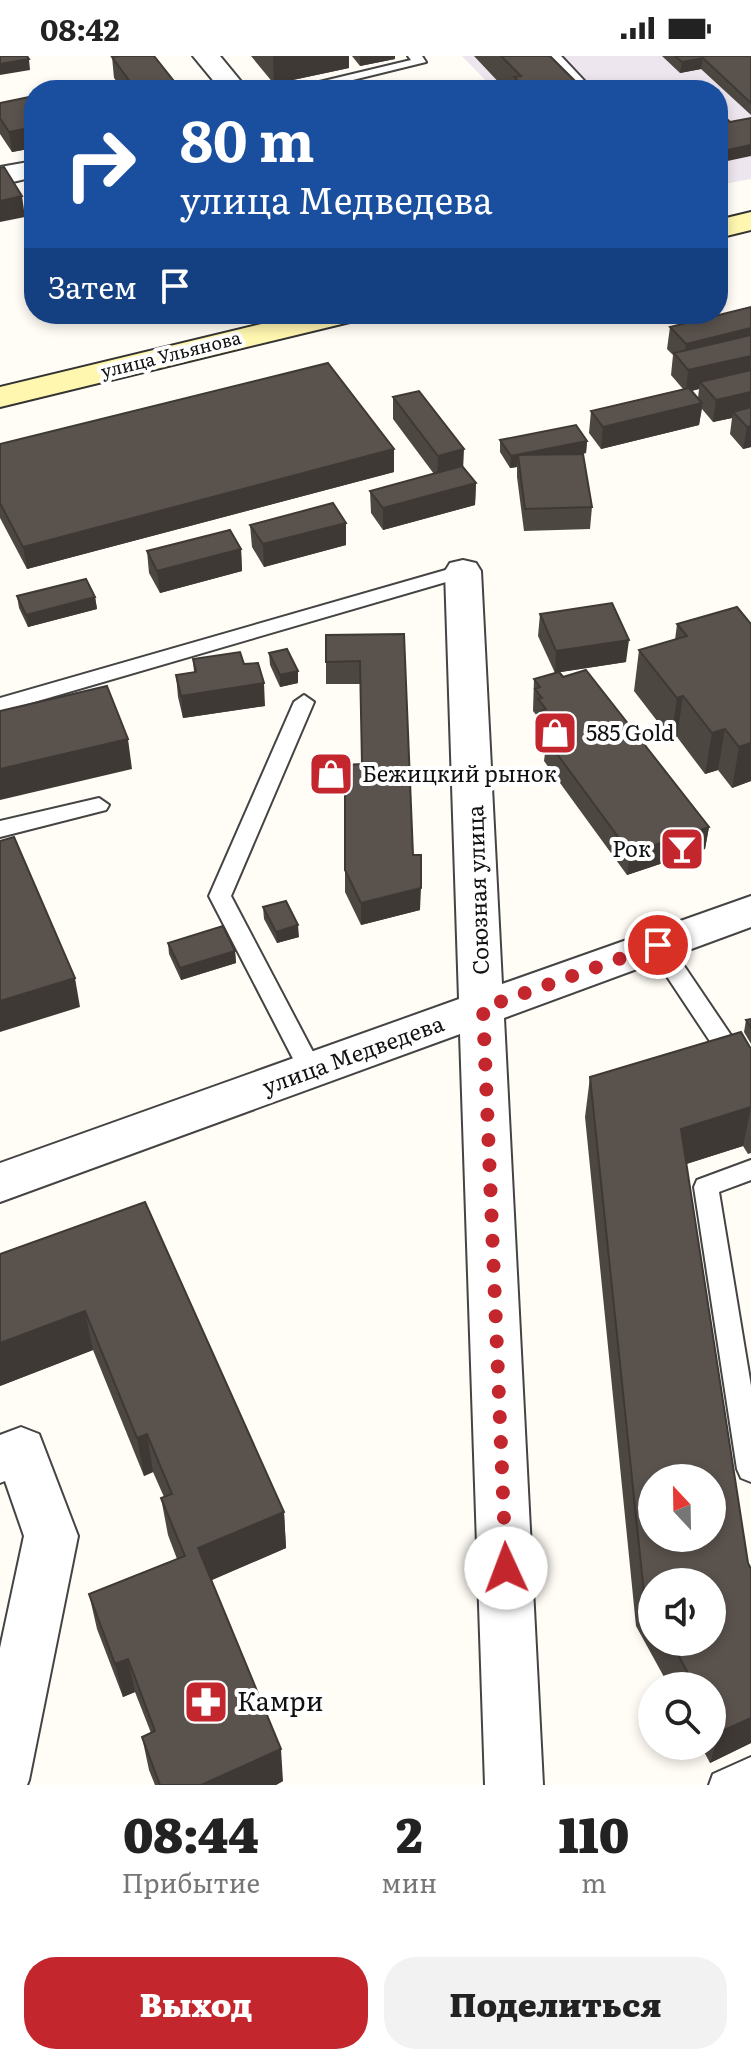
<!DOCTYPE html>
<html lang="ru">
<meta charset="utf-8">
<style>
body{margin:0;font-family:Literata,serif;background:#f2f2f2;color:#222;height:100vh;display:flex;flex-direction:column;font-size:30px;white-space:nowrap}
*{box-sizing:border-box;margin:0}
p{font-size:26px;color:#767676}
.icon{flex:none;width:44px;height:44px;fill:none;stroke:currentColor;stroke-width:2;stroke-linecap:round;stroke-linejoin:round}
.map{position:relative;height:1729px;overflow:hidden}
.details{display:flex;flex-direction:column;background:#fff;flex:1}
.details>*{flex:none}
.guide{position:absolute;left:24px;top:24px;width:704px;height:244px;border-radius:32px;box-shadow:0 4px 12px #0003;background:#1a4fa0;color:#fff;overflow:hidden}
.needle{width:52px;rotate:338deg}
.buttons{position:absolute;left:638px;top:1408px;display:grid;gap:16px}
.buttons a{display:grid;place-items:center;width:88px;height:88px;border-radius:50%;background:#fff;box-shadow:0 4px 12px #0003;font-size:40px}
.pin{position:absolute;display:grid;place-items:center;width:68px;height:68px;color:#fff;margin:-34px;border:4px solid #fff;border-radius:50%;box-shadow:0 2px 8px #0007}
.me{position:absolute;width:88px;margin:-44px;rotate:358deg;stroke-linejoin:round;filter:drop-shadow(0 0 6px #0008)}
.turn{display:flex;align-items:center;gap:28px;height:168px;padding:0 24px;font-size:36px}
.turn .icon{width:104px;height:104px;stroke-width:2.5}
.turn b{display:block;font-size:56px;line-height:68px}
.then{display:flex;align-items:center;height:76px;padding:0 24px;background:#0003;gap:16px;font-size:30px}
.eta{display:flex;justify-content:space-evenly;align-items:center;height:136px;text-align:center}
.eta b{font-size:48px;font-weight:800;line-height:56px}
.primary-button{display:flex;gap:16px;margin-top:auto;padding:16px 24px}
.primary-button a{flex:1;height:92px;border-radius:32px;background:#c4262e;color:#fff;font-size:32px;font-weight:800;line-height:92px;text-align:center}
.primary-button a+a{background:#f2f2f2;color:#222}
.status{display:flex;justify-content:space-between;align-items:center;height:56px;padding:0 40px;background:#fff;direction:ltr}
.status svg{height:22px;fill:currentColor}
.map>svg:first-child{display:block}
.industrial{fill:#eee6ef}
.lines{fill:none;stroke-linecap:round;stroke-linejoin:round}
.service-casing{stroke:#444;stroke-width:4}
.minor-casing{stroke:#444;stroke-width:4}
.secondary-casing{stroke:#333;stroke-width:4}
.service{fill:#fff;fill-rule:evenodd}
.minor{fill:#fff;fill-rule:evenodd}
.secondary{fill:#fff6b0;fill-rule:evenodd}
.wall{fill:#4d4742;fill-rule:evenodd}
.shaded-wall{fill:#3f3936}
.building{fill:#5a524d;stroke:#3f3936;stroke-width:2;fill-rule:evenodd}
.route{stroke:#c4262e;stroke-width:14;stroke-dasharray:0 25.2}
.labels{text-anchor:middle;stroke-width:8;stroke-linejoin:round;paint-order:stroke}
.far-street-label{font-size:18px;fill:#111;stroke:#fff}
.poi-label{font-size:22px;fill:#111;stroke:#fff;text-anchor:start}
.street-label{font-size:22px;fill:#111;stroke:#fff}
.near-poi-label{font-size:26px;fill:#111;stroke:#fff;text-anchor:start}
</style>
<div class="status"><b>08:42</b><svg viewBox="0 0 49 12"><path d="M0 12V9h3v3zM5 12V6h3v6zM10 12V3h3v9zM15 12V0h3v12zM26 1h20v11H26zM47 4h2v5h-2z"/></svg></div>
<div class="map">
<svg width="751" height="1729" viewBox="0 0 751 1729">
<rect width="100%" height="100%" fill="#fffdf5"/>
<path class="industrial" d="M462 0H751V123L718 129V34H495Z"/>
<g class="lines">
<g class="service-casing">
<path id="service" d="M408 0H422L426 6 312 34H286L411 4Z
M546 0H561L593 34H578Z
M463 509 470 511V519L0 656V642Z
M304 639 314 646 231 840 322 1013 318 1020H302L209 840 294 646Z
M99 742 109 749 106 754 0 781V765Z
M658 881 666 883 751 1009V1037L743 1035 650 895 647 889 650 883Z
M751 1104V1124L719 1136 751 1330V1426L741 1422 737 1413 694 1131 697 1124Z
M751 1701V1729H709L713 1718Z"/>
</g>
<g class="minor-casing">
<path id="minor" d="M193 0H220L248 34H221Z
M34 105V121L0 129V111Z
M463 504 476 507 481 515 502 928 751 840V871L504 962 543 1729H485L460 978 0 1146V1107L459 943 445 515 450 507Z
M21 1371 39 1378 78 1480 29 1724 27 1729H0V1592L24 1480 5 1425 0 1427V1379Z"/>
</g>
<g class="secondary-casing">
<path id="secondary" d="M751 156V174L718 182V164Z
M303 258H359L354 265 0 351V331Z"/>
</g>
<use href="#service" class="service"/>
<use href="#minor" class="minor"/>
<use href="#secondary" class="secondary"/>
</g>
<path class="wall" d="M251 0H349V12L274 28Z
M352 0H395V3L360 10Z
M474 0H550L578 34H506Z
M662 0H751V59L701 13 680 17Z
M112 1 181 34H123L114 22Z
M34 40V92L12 96 0 78V47Z
M751 251V391L743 393 730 378 732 362 713 366 702 353 699 369 601 393 589 377 591 355 683 333 671 319 673 299 667 293 670 271ZM699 333 698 342 692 335Z
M393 341 463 412 476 427 475 449 383 474 371 457 370 435 434 418 393 363Z
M500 384 587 385 586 397 581 398 592 451 590 473 524 475 517 421V411L510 412 500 396Z
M0 388 394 416 27 513 0 462Z
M250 469 346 489 264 511 252 491Z
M241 493 242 515 160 537 149 517 147 495Z
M17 540 95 541 97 553 28 571 19 552Z
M737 551 751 725 732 732 718 714 705 718 677 681 671 683 634 635 639 594 675 584 677 568Z
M540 558 626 606 560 616 709 771 705 793 627 819 544 705 546 689 540 677V670L536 665 537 660 533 655 534 623 555 617 538 580Z
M404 578 413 799 420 854 361 869 345 836V709L362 708 360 628H326V579Z
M269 597 298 615V627L280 631 270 609Z
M193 603 244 608 265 650 183 662 178 641 176 619 194 616Z
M263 851 299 881 277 887 264 863Z
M168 887 235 895 236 907 181 924 169 898Z
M751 963V988L744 976 746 964Z
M751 993V1097L748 1098 743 1090 686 1108 748 1507 751 1513V1687L710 1707 701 1690H712V1630H669L636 1570 585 1061 590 1021ZM652 1526 712 1586H652Z
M145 1146 284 1456 286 1492 211 1524 283 1725 276 1729H155L149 1714 142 1681 151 1677 135 1636 123 1641 97 1573 89 1538 177 1503 168 1479 161 1442 164 1441 153 1416 144 1420 93 1294 0 1330V1198Z"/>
<path class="shaded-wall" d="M273 0H349V12L274 28Z
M360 0H395V3L360 10Z
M703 2 701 13 680 17 682 6Z
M29 3 30 14 0 19V8Z
M578 28V34H548Z
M34 71V92L12 96 9 76Z
M751 89V100L718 107V96Z
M22 140 25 161 0 166V145Z
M751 272V293L683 310 686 288Z
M751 300V321L700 326 699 333 686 336 688 314Z
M751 336V357L733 356 732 362 713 366 716 344Z
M702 347 699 369 601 393 603 371Z
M751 370V391L743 393 747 371Z
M587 385 586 397 519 410 518 399Z
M394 393V416L27 513 23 491Z
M464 393 463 415 437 423 438 400Z
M518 399 517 411 510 412 511 400Z
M476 427 475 449 383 474V452Z
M346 467V489L264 511 263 488Z
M241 493 242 515 160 537 157 515Z
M95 541 97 553 28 571 26 559Z
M629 584 626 606 555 617 556 595Z
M298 615V627L280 631V619Z
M264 627 265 650 183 662 181 640Z
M683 640 677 681 671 683 677 642Z
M725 673 718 714 705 718 712 677Z
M128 683 132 713 0 744V713Z
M751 687V725L732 732 739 691Z
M709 771 705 793 627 819 630 797Z
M421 832 420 854 361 869V847Z
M298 869 299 881 277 887 276 876Z
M235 895 236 907 181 924 180 912Z
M75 922 80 951 0 976V945Z
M751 1051 743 1090 674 1112 681 1073Z
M85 1255 93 1294 0 1330V1287Z
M147 1378 153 1416 144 1420 137 1382Z
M284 1456 286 1492 203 1528 198 1492Z
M128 1603 135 1636 123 1641 115 1608Z
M751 1662V1687L710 1707 720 1676Z
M281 1693 283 1725 276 1729H201Z"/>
<path class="building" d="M0 0H27L29 3 0 8Z
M119 0H154L181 34H136L112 1Z
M501 0H550L578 28 548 34H527L514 21 521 20Z
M675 0H751V47L703 2 682 6Z
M319 25 326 34H287L285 31Z
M34 40V71L9 76 0 62V47Z
M725 61 730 66 751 62V89L718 96V63Z
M4 111 22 140 0 145V112Z
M751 251V272L686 288 670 271Z
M751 279V300L688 314 674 297Z
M328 307 394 393 23 491 0 447V388Z
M751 314V336L716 344 700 326Z
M689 332 702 347 603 371 591 355Z
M419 335 464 393 438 400 393 341Z
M751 351V370L747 371 733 356Z
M576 369 587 385 511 400 500 384Z
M583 398 592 451 525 453 518 399Z
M462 410 476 427 383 452 370 435Z
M333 447 346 467 263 488 250 469Z
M230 474 241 493 157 515 147 495Z
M86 523 95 541 26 559 17 540Z
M612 547 629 584 556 595 540 558Z
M737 551 751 568V687L739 691 725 673 712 677 683 640 677 642 639 594 687 580 677 568Z
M404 578 413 799H421V832L361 847 345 814V709L362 708 360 605 326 606V579Z
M287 593 298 615 280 619 269 597Z
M240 596 244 608 258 607 264 627 181 640 176 619 196 616 193 603Z
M586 614 709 771 630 797 546 683 555 680 541 655 546 653 538 643 542 642 535 633 540 631 534 623 559 616 563 621Z
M107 630 128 683 0 713V655Z
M14 781 75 922 0 945V785Z
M286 845 298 869 276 876 263 851Z
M223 870 235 895 180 912 168 887Z
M751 963V972L746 964Z
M741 976 751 993V1051L681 1073 748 1507 751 1513V1662L720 1676 712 1662V1630H695L671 1586H712V1526H652V1552L644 1537 590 1021ZM652 1422H712V1482H652Z
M145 1146 284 1456 198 1492 281 1693 201 1729H160L142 1681 155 1675 128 1603 115 1608 89 1538 185 1500 161 1442 172 1438 147 1378 137 1382 85 1255 0 1287V1198Z"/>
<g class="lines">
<path class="route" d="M506 1512 483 952 658 889"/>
</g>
<defs>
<g id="shop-square" transform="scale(2.3)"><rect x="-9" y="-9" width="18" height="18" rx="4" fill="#c4262e" stroke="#fff"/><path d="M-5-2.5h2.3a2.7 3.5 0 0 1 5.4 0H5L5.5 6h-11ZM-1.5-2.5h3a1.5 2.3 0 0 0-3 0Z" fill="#fff"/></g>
<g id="bar-square" transform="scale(2.3)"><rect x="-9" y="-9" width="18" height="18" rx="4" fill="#c4262e" stroke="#fff"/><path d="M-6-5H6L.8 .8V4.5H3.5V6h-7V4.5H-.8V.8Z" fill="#fff"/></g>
<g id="pharmacy-square" transform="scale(2.3)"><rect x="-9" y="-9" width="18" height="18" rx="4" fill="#c4262e" stroke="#fff"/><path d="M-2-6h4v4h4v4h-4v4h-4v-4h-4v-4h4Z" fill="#fff"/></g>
</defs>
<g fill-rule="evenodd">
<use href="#shop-square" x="555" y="677"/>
<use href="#shop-square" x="331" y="718"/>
<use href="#bar-square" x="682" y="793"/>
<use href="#pharmacy-square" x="206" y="1646"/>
</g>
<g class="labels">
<g class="far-street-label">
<text transform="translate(171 299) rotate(-14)" y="6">улица Ульянова</text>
</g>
<g class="poi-label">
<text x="586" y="685">585 Gold</text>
<text x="362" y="726">Бежицкий рынок</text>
<text x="651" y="801" text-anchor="end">Рок</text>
</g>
<g class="street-label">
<text transform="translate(478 834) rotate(-92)" y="8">Союзная улица</text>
<text transform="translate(353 999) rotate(-20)" y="8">улица Медведева</text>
</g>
<g class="near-poi-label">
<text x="237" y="1655">Камри</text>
</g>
</g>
</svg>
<div class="buttons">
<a><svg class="needle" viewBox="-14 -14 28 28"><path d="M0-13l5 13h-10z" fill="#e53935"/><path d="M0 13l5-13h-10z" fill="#767676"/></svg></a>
<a><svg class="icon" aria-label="sound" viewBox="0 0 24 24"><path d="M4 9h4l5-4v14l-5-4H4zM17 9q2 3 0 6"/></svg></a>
<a><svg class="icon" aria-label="search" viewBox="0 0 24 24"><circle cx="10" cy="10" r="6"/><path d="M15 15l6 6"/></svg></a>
</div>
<div class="pin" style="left:658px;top:889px;background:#d93025"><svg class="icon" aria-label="arrive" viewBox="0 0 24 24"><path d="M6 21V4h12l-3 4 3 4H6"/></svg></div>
<svg class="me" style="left:506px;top:1512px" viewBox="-20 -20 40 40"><circle r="19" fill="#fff"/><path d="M0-13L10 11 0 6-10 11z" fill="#c4262e"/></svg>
<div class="guide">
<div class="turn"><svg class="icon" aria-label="right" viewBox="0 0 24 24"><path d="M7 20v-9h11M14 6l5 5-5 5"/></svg><div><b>80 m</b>улица Медведева</div></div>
<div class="then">Затем<svg class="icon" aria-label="arrive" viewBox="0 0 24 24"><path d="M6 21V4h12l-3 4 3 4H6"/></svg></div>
</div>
</div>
<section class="details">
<div class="eta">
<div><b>08:44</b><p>Прибытие</p></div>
<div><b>2</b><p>мин</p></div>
<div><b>110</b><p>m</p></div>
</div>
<div class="primary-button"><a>Выход</a><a>Поделиться</a></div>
</section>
